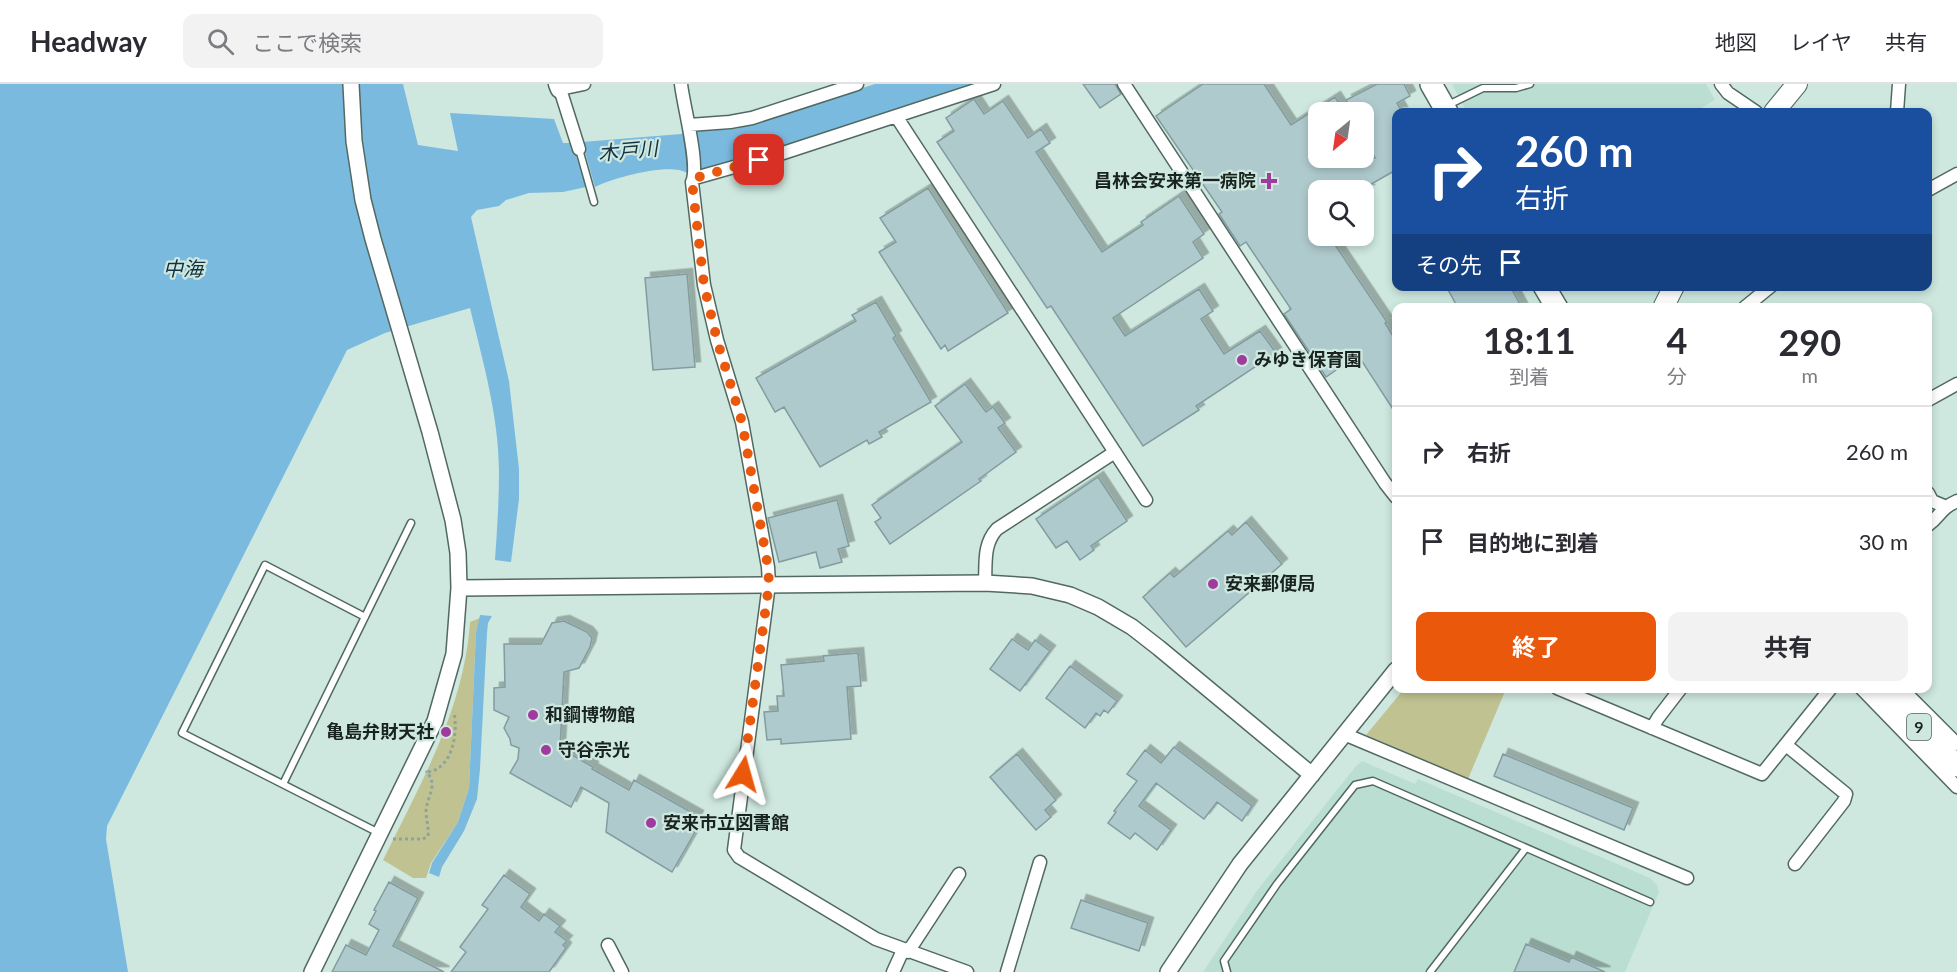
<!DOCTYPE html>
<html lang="ja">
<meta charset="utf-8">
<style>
body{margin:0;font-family:Lato,"Noto Sans JP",sans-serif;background:#f2f2f3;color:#2b2b33;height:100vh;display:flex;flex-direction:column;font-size:22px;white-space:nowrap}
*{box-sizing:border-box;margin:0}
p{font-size:20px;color:#7c7c81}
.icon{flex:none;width:33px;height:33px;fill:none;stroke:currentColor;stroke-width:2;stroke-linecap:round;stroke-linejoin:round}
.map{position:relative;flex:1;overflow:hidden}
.sheet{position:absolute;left:1392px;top:219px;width:540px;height:390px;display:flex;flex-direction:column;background:#fff;border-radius:12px;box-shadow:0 3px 9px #0003}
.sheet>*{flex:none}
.hud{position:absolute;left:1392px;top:24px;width:540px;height:183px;border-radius:12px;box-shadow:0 3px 9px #0003;background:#1a4fa0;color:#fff;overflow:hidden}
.needle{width:39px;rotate:209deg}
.controls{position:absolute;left:1308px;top:18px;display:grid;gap:12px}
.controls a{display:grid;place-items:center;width:66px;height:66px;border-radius:12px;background:#fff;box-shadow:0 3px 9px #0003;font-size:30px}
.pin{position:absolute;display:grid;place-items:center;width:51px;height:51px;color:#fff;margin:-26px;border-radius:12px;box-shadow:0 3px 9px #0006}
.me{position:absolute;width:66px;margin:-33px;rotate:8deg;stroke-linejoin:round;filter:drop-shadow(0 0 4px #0008)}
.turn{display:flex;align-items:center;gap:21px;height:126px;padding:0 24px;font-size:27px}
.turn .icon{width:78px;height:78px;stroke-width:2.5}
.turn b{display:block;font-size:42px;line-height:51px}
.then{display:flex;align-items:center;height:57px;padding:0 24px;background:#0003;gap:12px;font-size:22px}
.eta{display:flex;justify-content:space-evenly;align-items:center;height:102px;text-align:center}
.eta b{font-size:36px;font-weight:700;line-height:42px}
.primary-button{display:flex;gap:12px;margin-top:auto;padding:12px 24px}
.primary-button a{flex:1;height:69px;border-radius:12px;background:#ea580c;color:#fff;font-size:24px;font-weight:700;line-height:69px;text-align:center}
.primary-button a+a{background:#f2f2f3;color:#2b2b33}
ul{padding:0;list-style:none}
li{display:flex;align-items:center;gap:18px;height:90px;padding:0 24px;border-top:2px solid #e1e1e2}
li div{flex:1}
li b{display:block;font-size:22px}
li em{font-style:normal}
header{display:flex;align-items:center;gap:36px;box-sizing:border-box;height:84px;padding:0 30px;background:#fff;border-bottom:2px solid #e1e1e2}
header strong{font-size:28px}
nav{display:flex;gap:33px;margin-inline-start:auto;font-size:21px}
.search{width:420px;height:54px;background:#f2f2f3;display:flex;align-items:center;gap:15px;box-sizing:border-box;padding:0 21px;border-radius:12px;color:#7c7c81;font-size:22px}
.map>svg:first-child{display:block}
.built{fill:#bbded2}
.green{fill:#c0c391}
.water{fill:#7bbadf}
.building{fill:#afcacd;stroke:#829c9f;stroke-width:1.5;filter:url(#shadow)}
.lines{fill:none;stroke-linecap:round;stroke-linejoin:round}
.service-casing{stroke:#526961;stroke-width:9}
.minor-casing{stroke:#526961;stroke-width:15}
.tertiary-casing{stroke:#526961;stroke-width:18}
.secondary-casing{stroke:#526961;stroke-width:21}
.primary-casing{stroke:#526961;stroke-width:22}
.trunk-casing{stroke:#526961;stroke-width:24}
.path{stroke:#8fa39c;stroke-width:3;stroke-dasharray:3 3;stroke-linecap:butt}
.service{stroke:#fff;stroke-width:6}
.minor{stroke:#fff;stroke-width:12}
.tertiary{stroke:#fff;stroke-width:15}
.secondary{stroke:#fff;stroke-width:18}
.primary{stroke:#fff;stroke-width:20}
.trunk{stroke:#fff;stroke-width:21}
.route{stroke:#ea580c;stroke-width:10;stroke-dasharray:0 18}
.poi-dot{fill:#a13a9e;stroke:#cee8df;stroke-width:2}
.labels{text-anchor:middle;stroke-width:4.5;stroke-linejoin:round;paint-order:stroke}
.shield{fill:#cee8df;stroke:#4f5e59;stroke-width:1.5}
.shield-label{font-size:16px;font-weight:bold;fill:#192320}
.poi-label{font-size:18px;font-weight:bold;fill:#192320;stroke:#cee8df;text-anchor:start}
.water-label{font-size:20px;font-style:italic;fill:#143141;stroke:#cee8df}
</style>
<header>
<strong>Headway</strong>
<div class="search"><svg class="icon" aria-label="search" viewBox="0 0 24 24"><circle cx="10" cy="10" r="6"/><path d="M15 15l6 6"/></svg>ここで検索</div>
<nav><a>地図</a><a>レイヤ</a><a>共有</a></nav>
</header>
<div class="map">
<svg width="1957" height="888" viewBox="0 0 1957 888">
<defs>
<filter id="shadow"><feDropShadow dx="5.5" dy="-5.5" stdDeviation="0" flood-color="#0004"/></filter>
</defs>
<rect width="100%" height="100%" fill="#cee8df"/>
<path class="built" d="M1452 0H1706L1715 16 1694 28H1467Z
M1362 677 1415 700 1418 695 1650 794 1657 801 1659 808 1625 888H1203L1256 808 1356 682Z"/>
<path class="green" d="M480 534 476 549 469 704 458 738 431 779 426 794H413L383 776C421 699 464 625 470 538Z
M1404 605H1506L1468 695 1366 651Z"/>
<path class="water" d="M0 0H403L418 61 458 67 450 29 554 35 563 59H572L586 103 563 108 529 109 506 116 499 122 477 126 471 133 509 297 519 385V415L511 478 495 476C497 447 499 418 499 388 499 333 483 278 470 224L385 249 347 266 107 742 106 755 128 888H0Z
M875 0H976L807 55 699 87 687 89C670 78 613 94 595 103L582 58 681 50 694 47 736 45Z
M480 531 492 532 488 539 487 549 480 685 477 715 464 747 442 783 439 793 429 789 432 779 458 738 469 704 476 549Z"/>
<path class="building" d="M1083 0H1115L1121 10 1100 24Z
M1203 0H1264L1291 41 1335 13 1342 24 1335 28H1318V74H1375L1364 52V28H1352L1346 16 1377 0H1404L1410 12 1397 19 1402 28H1396V86L1366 103 1369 106H1318V152H1329L1387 238 1385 239 1396 257V330L1358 271 1326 293 1284 230 1291 225 1246 158 1240 162 1219 130 1222 128 1156 32Z
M974 15 984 30 1003 17 1028 54 1041 45 1050 59 1036 68 1102 168 1143 141 1141 138 1179 112 1204 150 1193 158 1203 174 1113 234 1125 252 1199 205 1213 227 1201 235 1224 270 1260 247 1276 269 1196 322 1199 326 1143 362 1051 222 1047 224 937 58 954 47 946 34Z
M928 104 1008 229 948 267 945 261 941 265 879 168 896 158 880 134Z
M687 190 695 283 653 286 645 194Z
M1446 202H1510L1522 224H1458Z
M876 218 896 252 893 254 931 318 879 348 882 353 869 360 867 356 820 383 784 323 775 328 756 294 856 237 852 231Z
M965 300 986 328 993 323 1005 339 998 344 1016 368 979 395 981 397 890 460 875 438 881 434 872 421 962 358 935 322Z
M1098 393 1127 437 1091 462 1094 466 1080 476 1067 457 1056 464 1036 435Z
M837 416 849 462 838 465 842 478 820 484 816 468 779 478 768 434Z
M1246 438 1282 480 1186 563 1143 513 1170 489 1174 493 1228 447 1232 451Z
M564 537 587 548 592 554 590 563 579 584 564 588 560 664 593 683 592 685 629 706 634 696 698 732 690 746 695 748 672 788 606 748 609 719 581 703 571 723 510 689 518 675 519 664 511 661 510 655 504 644 509 633 494 626V604L505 603 504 560H541L552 539Z
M1012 555 1028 566 1035 556 1050 567 1020 607 990 585Z
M858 569 861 602 847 603 851 655 781 660V655L767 656 764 628 778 627 777 612H784L781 581 824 577 823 572Z
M1070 582 1117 617 1108 629 1104 626 1100 632 1096 629 1085 644 1046 614Z
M1174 663 1252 722 1242 737 1217 718 1204 735 1156 699 1139 722 1171 746 1157 766 1135 749 1130 755 1108 739 1116 728 1114 727 1137 697 1127 690 1145 666 1161 679Z
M1017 670 1056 716 1045 726 1051 733 1036 746 990 693Z
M1503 670 1633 724 1624 746 1494 692Z
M504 791 530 810 521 823 539 837 544 830 560 842 555 848 567 857 563 861 566 864 549 888H451L466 868 460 863 488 825 482 821Z
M389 798 418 814 393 862 444 888H332L346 861 366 871 379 846 369 840 376 827 374 826Z
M1081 816 1148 839 1139 867 1071 844Z
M1526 860 1569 878 1571 873 1605 888H1514Z"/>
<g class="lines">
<g class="service-casing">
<path id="service" d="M1446 22 1483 4H1516L1530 0
M579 65 594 118
M365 533 265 481 182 649 379 749
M283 700 411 439
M1227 888 1224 877 1277 800 1355 701 1373 697 1650 818
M1430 888 1526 764"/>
</g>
<g class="minor-casing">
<path id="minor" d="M681 0C683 20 700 82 692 98L704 201 717 256 742 338 768 483 769 500 734 766 739 773 876 855 967 888
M1124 0 1385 399 1396 413
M1721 0 1728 9 1756 28
M1897 28 1899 0
M896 32 1146 416
M689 41 730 38 752 34 857 0
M579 65 560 5 584 0
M695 94 780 70 994 0
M1928 106 1957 90
M1744 224 1771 202
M1928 316 1957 300
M1928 409 1932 417 1944 422
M1928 441C1941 432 1939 425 1957 417
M985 499C986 479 983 460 997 445L1115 368
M1557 604 1762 690 1831 604
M1861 604 1957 703
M1901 604 1957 660
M1652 644 1658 634 1681 604
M1344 650 1687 794
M1786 661 1846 710 1844 717 1795 780
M608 861 622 888
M908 868 959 790
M893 888 903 866
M1007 888 1040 778"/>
</g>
<g class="tertiary-casing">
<path id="tertiary" d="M459 504 985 499 1032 502 1070 511 1098 523 1132 543 1159 564 1312 691
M312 888 435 637 454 570 459 504 458 469 453 436 430 348 373 155 363 116 354 57 351 0
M1168 888 1240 780 1396 586"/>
</g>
<g class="secondary-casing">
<path id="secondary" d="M558 0 560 5"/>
</g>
<g class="primary-casing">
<path id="primary" d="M1774 28 1797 0
M1663 224 1674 202"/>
</g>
<g class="trunk-casing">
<path id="trunk" d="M1431 0 1447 28
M1544 202 1557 224
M1881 604 1957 682"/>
</g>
<path class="path" d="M428 688C453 684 458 649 454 628
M393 755H423L428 752C429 743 426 736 426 727 427 712 439 701 426 687"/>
<use href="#service" class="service"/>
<use href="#minor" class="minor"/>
<use href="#tertiary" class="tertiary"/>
<use href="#secondary" class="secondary"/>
<use href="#primary" class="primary"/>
<use href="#trunk" class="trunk"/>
</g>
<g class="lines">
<path class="route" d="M743 690 769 500 768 483 742 338 717 256 704 201 692 98 695 94 759 76"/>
</g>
<g class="poi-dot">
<path d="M1266 88h6v6h6v6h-6v6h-6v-6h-6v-6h6z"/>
<circle cx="1242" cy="276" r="6"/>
<circle cx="1213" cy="500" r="6"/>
<circle cx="533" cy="631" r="6"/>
<circle cx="446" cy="648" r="6"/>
<circle cx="546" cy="666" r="6"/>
<circle cx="651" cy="739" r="6"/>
</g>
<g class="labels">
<rect class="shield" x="1907" y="630" width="24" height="26" rx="4.5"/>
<g class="shield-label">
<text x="1919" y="649">9</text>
</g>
<g class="poi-label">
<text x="1256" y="103" text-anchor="end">昌林会安来第一病院</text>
<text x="1254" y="282">みゆき保育園</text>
<text x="1225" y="506">安来郵便局</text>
<text x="545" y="637">和鋼博物館</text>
<text x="434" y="654" text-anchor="end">亀島弁財天社</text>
<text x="558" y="672">守谷宗光</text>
<text x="663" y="745">安来市立図書館</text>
</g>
<g class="water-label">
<text transform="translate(628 67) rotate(-5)" y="7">木戸川</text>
<text x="183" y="192">中海</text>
</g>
</g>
</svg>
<div class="controls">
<a><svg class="needle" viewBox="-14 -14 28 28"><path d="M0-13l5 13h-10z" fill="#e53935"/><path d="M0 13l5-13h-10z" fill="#7c7c81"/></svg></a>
<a><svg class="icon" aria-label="search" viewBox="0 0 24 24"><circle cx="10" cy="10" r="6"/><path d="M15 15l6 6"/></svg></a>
</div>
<div class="pin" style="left:759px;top:76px;background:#d93025"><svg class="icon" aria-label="arrive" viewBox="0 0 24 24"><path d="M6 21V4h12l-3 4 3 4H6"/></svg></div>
<svg class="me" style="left:743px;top:690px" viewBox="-20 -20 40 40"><path d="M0-17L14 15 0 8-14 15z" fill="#ea580c" stroke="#fff" stroke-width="4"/></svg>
<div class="hud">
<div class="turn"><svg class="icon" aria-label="right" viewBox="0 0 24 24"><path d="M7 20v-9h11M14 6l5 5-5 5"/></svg><div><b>260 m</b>右折</div></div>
<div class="then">その先<svg class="icon" aria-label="arrive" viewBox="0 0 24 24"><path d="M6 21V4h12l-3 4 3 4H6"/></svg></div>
</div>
<section class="sheet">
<div class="eta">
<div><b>18:11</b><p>到着</p></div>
<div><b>4</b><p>分</p></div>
<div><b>290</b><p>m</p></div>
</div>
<ul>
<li><svg class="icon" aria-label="right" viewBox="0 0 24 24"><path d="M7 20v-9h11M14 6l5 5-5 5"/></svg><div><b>右折</b></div><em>260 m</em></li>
<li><svg class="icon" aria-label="arrive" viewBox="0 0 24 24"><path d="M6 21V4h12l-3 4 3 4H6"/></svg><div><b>目的地に到着</b></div><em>30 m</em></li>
</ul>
<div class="primary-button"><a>終了</a><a>共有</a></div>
</section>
</div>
